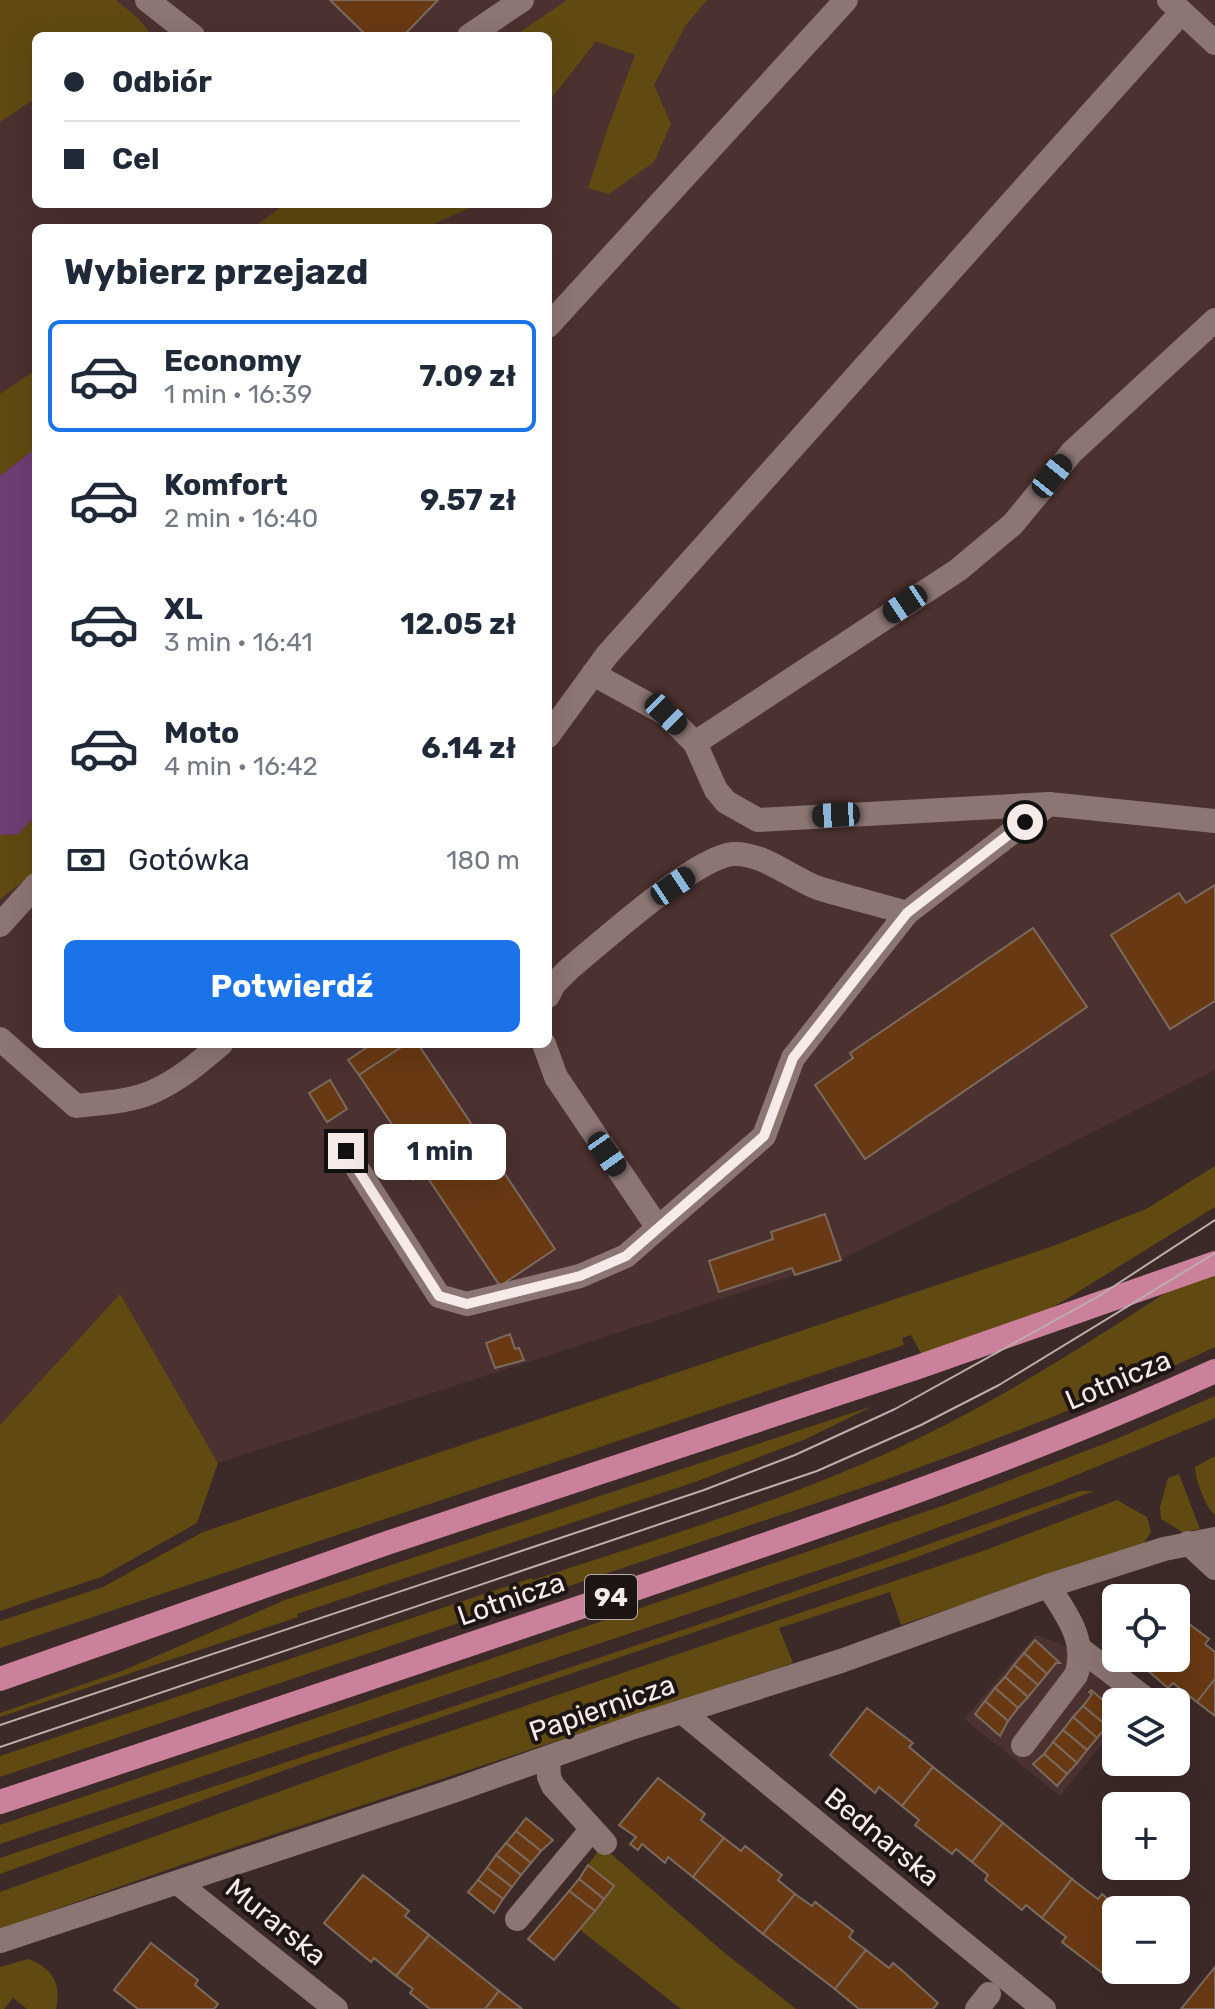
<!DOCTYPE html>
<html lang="pl">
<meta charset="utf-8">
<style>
body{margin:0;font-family:Rubik,sans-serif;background:#f2f2f3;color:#1f2937;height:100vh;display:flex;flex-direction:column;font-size:30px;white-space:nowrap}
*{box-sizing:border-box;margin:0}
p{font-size:26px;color:#747a83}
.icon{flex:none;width:44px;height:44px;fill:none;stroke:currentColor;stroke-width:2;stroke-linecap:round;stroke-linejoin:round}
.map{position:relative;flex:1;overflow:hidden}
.side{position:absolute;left:32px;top:224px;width:520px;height:824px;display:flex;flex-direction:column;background:#fff;border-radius:12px;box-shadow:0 8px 32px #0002}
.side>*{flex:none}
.banner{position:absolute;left:32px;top:32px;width:520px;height:176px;border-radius:12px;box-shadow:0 8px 32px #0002;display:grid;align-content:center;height:176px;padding:0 32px;background:#fff}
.fabs{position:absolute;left:1102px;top:1584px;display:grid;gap:16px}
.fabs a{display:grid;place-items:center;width:88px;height:88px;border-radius:12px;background:#fff;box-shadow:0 8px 32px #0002;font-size:40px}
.end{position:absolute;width:36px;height:36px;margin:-18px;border:10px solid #f7ebe9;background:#111;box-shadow:0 0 0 4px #111}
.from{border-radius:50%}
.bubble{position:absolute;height:56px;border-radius:12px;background:#fff;box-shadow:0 8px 32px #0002;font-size:26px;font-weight:700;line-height:56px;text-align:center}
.car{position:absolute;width:24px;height:48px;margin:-24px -12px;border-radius:10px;box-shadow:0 0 6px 2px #0007;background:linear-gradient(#222 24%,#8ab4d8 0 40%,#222 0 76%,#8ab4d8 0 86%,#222 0)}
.banner b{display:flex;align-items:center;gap:28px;height:76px;font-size:30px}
.banner b+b{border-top:2px solid #e0e1e3}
.banner i{width:20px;height:20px;background:#1f2937}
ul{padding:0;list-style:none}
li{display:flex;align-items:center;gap:24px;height:112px;margin:0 16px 12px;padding:0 16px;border:4px solid transparent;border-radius:12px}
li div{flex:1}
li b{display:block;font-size:30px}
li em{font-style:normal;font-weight:700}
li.on{border-color:#1a73e8}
li>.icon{width:72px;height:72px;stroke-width:1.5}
h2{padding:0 32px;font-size:36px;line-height:96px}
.pay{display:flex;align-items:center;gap:20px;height:88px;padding:0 32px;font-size:30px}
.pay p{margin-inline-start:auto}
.primary-button{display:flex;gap:16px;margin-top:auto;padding:16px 32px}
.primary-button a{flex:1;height:92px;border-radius:12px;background:#1a73e8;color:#fff;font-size:32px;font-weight:700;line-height:92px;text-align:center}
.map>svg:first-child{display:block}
</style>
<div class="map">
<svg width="1215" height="2009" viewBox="0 0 1215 2009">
<rect width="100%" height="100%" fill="#3c2a28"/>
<g fill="#4b312f" fill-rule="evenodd">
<path d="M0,0h1215v1070l-374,190 -623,203 -218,64zM36,36h512v168h-512zM36,228h512v816h-512z"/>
<path d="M1035,1635l25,8 55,47 6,12h-5v25l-56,69 -96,-77z"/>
</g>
<g fill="#604a12">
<path d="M0,0h116l24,20 12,16h-116v62l-36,24z"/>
<path d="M567,0h140l-21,25 -32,60 17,39 -17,38 -45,32 -21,-6 19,-58 28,-75 -39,-14 -48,62v-67h-34z"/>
<path d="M285,204h193l-53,24h-172z"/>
<path d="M36,370v78l-36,28v-82z"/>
<path d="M36,815v57l-36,27v-64l18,-1z"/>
<path d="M1215,1166v41l-155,96 -128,70 -21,-38 -9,3 2,7 -904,303v-27l103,-34 100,-55 853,-287 92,-37z"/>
<path d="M1215,1261v86c-108,51 -221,93 -333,134l-882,296v-21l532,-178 1,2c130,-43 263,-82 386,-142 104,-50 199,-115 296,-177z"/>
<path d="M120,1294l98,169 -21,60 -96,54 -101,34v-186z"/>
<path d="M1215,1396v22l-163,67 -188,70 -864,289v-19l948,-321 166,-64z"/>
<path d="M873,1406l-67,33 -111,43 -398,132 1,3 -298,100v-4l122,-42 163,-71z"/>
<path d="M1215,1456v59c-10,-9 -19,-33 -20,-48z"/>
<path d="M1179,1474l21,55 -18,3 -21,-13 -1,-12 8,-29z"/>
<path d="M1080,1491h14l-185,69 -610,205 -299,109v-16l727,-243z"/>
<path d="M1117,1500l30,17 4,15 -7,11 -243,82 -11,-33 -111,36 14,35 -612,202 -181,64v-37l392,-141 591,-200z"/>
<path d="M602,1846l119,104 75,59h-115l-102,-80 35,-43 -26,-21z"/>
<path d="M28,1959c24,8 34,25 28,50h-29l-14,-11 -9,11h-4v-42z"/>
</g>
<path fill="#6e3d74" d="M36,448v367l-18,19 -18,1v-359z"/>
<g fill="#693913" stroke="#7b6a5e" stroke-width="2">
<path d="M330,0h108l-35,36h-36z"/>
<path d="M1215,885v116l-45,28 -59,-94 68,-42 7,10z"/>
<path d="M1033,928l54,79 -222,152 -50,-74 38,-27 -3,-5z"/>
<path d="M372,1044h34l-47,31 -11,-15z"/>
<path d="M406,1044h12l137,205 -55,37 -141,-211z"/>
<path d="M330,1080l17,29 -20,13 -18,-29z"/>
<path d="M415,1160l9,13 -11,7 -9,-13z"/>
<path d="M825,1214l16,46 -46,15 -3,-7 -73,24 -10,-31 64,-22 -2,-7z"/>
<path d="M510,1334l5,15 4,-1 5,12 -29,8 -9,-25z"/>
<path d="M1176,1614l33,25 -4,5 10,8v27l-18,23 -24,-19 -5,5 -35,-30h43z"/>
<path d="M1035,1640l25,23h-4l-9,11 -23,-21z"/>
<path d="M1024,1653l23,21 -9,11 -24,-20z"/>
<path d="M1014,1665l24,20 -10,12 -23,-20z"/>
<path d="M1005,1677l23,20 -10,11 -23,-20z"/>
<path d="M1215,1679v37l-18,-14z"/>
<path d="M995,1688l23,20 -10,13 -23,-20z"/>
<path d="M1091,1690l25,21 -9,15 -24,-20 9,-12 -3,-2z"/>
<path d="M985,1701l23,20 -8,15 -25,-22z"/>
<path d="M1083,1706l24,20 -10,12 -24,-21z"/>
<path d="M867,1708l46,35 -4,4 24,20 -31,39 -23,-19 -4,6 -45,-38z"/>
<path d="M1073,1717l24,21 -10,12 -24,-20z"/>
<path d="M1063,1730l24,20 -10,13 -24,-21z"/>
<path d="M1053,1742l24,21 -10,11 -23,-20z"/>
<path d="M1044,1754l23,20 -10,12 -24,-22z"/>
<path d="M933,1767l70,56 -31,39 -16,-13 -4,5 -37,-29 4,-5 -17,-14z"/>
<path d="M658,1778l47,36 -4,6 23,18 -31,39 -25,-20 -3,6 -23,-19 -4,6 -8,-6 6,-7 -17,-12z"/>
<path d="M526,1818l27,22 -12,11 -25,-20z"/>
<path d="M1003,1823l69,56 -30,39 -16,-13 -4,5 -37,-30 3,-5 -16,-13z"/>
<path d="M516,1831l25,20 -10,12 -25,-20z"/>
<path d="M724,1838l17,13 4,-5 37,29 -4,5 17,14 -32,40 -70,-57z"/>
<path d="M506,1843l25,20 -10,12 -25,-20z"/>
<path d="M496,1855l25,20 -9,12 -25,-19z"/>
<path d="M588,1865l26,21 -10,13 -25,-20z"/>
<path d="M487,1868l25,19 -9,12 -25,-19z"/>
<path d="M363,1875l46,36 -4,5 24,19 -33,41 -22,-18 -3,4 -47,-39z"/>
<path d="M579,1879l25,20 -9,12 -26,-20z"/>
<path d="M1072,1879l26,20 4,-5 18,16h-4v60l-7,8 -47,-36 4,-5 -24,-19z"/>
<path d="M478,1880l25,19 -9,14 -26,-21z"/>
<path d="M569,1891l26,20 -41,49 -26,-21z"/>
<path d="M795,1894l17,12 3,-4 38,29 -4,6 17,13 -31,39 -72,-55z"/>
<path d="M429,1935l70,56 -14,18h-55l-20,-16 3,-4 -17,-13z"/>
<path d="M151,1943l47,37 -3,5 23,19 -4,5h-76l-24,-19z"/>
<path d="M866,1950l23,18 4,-5 12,10 33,30 -5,6h-74l-24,-20z"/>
<path d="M1215,1967v42h-34z"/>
<path d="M499,1991l22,17 1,1h-37z"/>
</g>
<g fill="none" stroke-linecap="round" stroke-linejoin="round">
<g stroke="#8c7674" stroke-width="24">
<path d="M147,0l46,36"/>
<path d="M1169,0l46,43"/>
<path d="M469,36l53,-36"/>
<path d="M548,326l298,-326"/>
<path d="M593,674l73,40 29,29 21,47 10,12 32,18 291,-16 166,17"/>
<path d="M548,736l59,-81 574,-642"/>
<path d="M695,743l263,-173 55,-46 59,-72 143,-132"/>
<path d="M0,925l36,-40"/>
<path d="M548,996l6,-12 15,-15c33,-27 126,-112 164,-115 31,-1 58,24 85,34 29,9 59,16 89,25"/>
<path d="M0,1039l76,67c25,-3 53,-4 76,-14 26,-11 48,-30 69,-48"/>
<path d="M544,1044l12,33 102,151 106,-92 29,-78 114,-145 142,-109"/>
<path d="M346,1151l93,145 28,8 113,-28 46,-20 32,-28"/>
<path d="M1188,1543l27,25"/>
<path d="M1079,1648l71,54"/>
<path d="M682,1712l362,297"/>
<path d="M1023,1745l53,-70c12,-33 -10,-62 -28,-89"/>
<path d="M548,1758l1,19 4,9 52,57"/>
<path d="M178,1883l158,126"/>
<path d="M517,1919l75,-90"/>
<path d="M0,1941l453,-150 181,-64 207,-66 207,-75 116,-37 51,-10"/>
<path d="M977,2009l12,-15"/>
</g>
<g stroke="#cb809c" stroke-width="24">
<path d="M0,1679l387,-136 531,-176 297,-104"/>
<path d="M0,1802c197,-65 393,-132 590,-198 210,-71 423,-141 625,-233"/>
</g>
<g stroke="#bbaeac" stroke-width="2">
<path d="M0,1725l704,-235 91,-35 100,-46 204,-113 116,-76"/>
<path d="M0,1747l817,-276 104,-46 78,-40 216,-132"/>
</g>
</g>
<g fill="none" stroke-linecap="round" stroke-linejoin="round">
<path stroke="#f7ebe9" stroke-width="10" d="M346,1151l93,145 28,8 113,-28 46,-20 138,-120 29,-78 114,-145 118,-91"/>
</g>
<g text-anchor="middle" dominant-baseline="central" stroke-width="8" stroke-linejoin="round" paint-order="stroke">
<rect fill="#1d1514" stroke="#b6aba9" stroke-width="2" x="585" y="1575" width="52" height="44" rx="6"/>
<g font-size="26" font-weight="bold" fill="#f7ebe9">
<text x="611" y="1597">94</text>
</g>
<g font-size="28" fill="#f7ebe9" stroke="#1d1514">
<text transform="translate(1118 1380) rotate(-23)">Lotnicza</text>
<text transform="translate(511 1599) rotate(-19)">Lotnicza</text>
<text transform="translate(602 1708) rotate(-19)">Papiernicza</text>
<text transform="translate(882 1837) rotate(39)">Bednarska</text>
<text transform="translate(276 1922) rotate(39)">Murarska</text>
</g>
</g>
</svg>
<div class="fabs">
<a><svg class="icon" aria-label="locate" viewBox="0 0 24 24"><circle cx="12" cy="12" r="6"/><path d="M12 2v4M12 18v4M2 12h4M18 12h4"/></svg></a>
<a><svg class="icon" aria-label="layers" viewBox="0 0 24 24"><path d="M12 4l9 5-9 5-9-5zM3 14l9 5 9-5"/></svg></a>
<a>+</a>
<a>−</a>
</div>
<i class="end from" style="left:1025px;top:822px"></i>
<i class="end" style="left:346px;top:1151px"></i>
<div class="bubble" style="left:374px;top:1124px;width:132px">1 min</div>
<i class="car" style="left:1052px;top:476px;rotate:39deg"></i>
<i class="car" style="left:905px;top:604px;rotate:236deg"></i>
<i class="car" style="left:666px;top:714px;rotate:134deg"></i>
<i class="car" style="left:836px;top:815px;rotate:267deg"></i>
<i class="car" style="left:673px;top:886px;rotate:56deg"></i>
<i class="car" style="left:607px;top:1154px;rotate:145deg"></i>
<div class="banner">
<b><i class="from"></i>Odbiór</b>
<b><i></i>Cel</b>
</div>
<section class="side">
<h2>Wybierz przejazd</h2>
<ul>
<li class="on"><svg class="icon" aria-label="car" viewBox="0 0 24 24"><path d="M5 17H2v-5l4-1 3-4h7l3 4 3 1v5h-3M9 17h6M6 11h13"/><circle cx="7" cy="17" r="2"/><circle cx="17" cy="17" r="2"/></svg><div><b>Economy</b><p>1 min · 16:39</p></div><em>7.09 zł</em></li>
<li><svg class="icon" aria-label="car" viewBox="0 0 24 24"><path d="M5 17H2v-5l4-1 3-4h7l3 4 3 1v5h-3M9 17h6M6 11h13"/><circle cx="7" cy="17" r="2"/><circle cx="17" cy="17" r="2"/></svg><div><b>Komfort</b><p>2 min · 16:40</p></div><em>9.57 zł</em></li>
<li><svg class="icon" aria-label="car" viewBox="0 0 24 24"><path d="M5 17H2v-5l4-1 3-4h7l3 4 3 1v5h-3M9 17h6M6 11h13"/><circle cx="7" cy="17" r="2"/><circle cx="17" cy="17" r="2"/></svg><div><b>XL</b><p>3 min · 16:41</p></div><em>12.05 zł</em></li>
<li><svg class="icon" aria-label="car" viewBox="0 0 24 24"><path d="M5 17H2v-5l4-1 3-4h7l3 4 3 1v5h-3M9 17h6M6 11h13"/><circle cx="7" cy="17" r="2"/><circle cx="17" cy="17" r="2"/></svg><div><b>Moto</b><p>4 min · 16:42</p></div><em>6.14 zł</em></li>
</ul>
<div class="pay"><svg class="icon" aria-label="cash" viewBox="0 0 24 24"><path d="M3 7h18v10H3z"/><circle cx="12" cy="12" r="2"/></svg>Gotówka<p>180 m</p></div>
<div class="primary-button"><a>Potwierdź</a></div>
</section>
</div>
